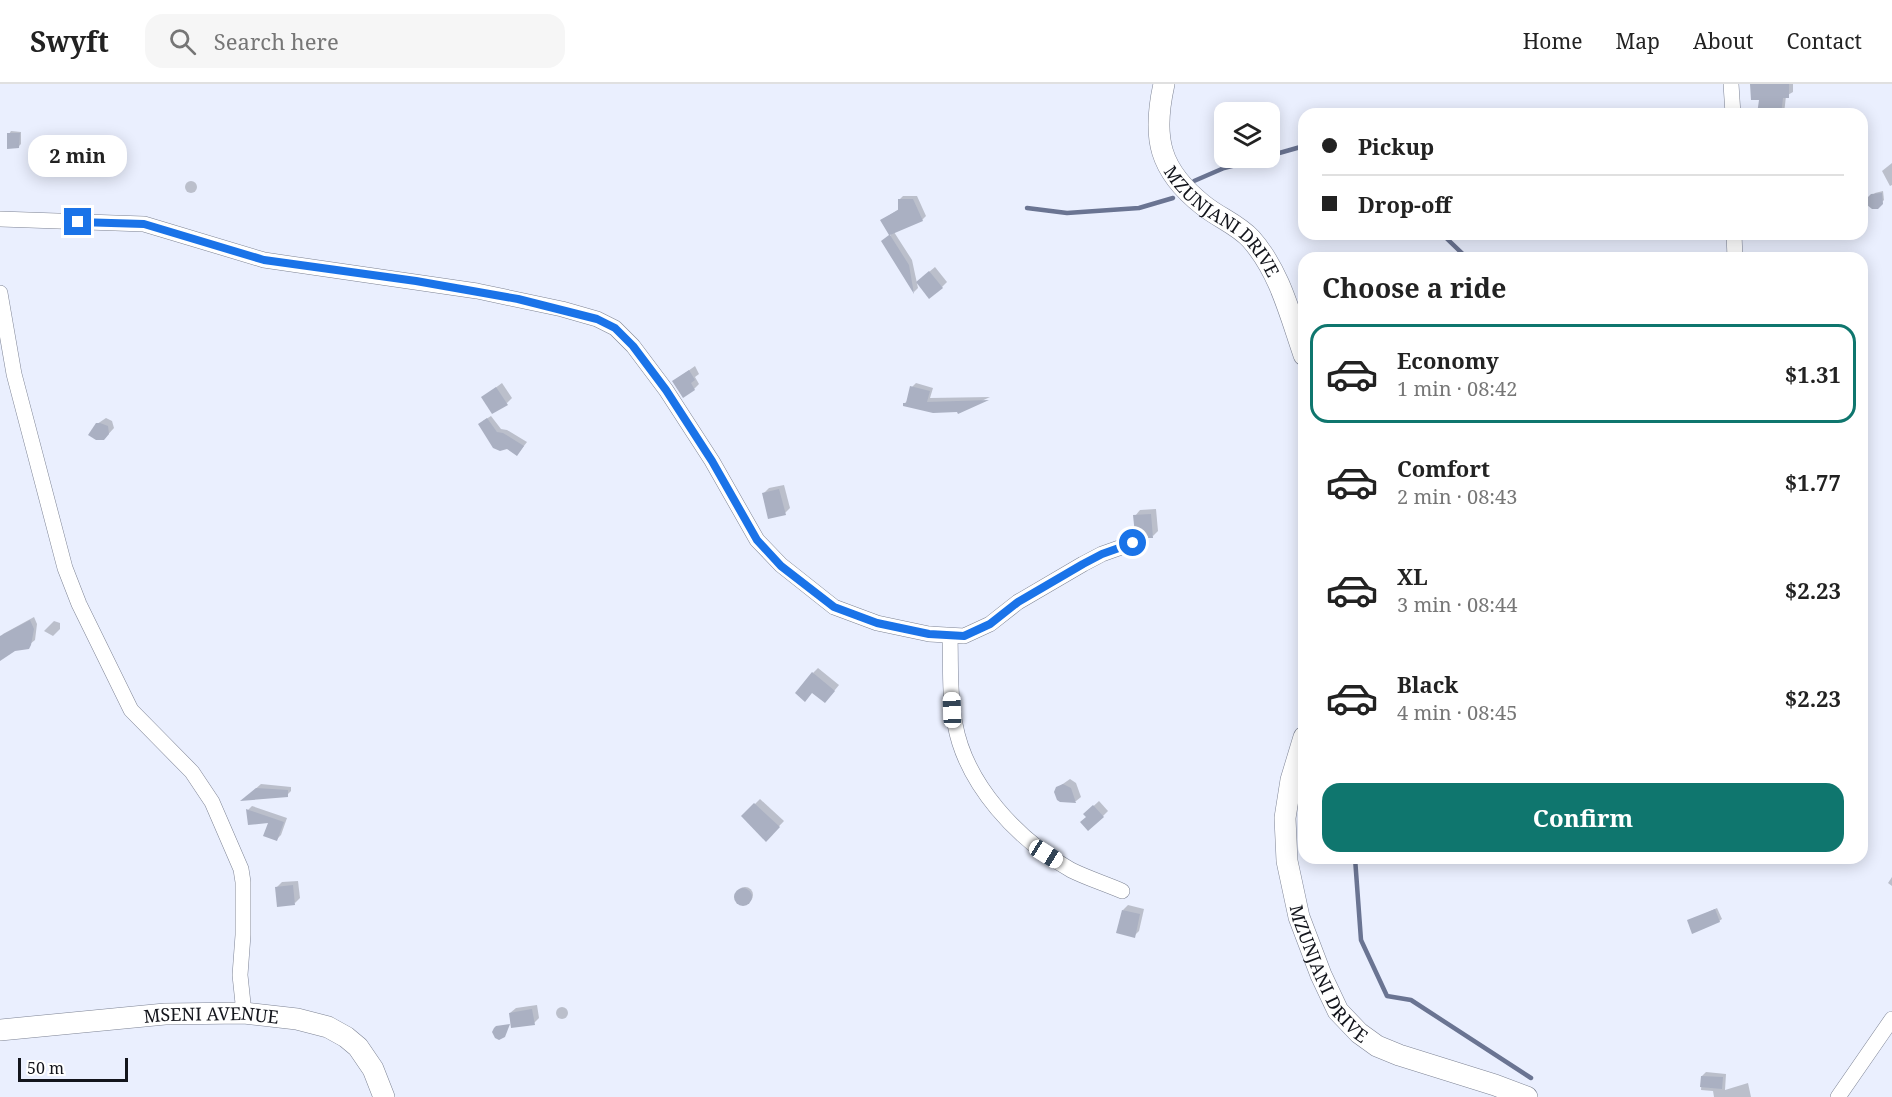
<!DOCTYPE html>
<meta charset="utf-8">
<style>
body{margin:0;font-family:"Noto Serif",serif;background:#f6f6f6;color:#222;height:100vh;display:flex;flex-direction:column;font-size:22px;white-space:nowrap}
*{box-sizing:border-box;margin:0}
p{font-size:20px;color:#767676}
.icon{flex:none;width:33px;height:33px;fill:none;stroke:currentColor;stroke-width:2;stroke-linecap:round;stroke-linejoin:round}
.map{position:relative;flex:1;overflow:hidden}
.panel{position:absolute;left:1298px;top:168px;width:570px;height:612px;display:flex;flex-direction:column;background:#fff;border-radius:18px;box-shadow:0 3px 15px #0003}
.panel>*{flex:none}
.hud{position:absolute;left:1298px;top:24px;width:570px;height:132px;border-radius:18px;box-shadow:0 3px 15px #0003;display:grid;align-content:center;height:132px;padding:0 24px;background:#fff}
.controls{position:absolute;left:1214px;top:18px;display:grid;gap:12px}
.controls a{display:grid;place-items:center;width:66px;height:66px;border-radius:12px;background:#fff;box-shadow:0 3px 15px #0003;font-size:30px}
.scale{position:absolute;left:18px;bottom:15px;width:110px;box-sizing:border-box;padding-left:6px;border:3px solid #13151c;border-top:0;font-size:16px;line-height:21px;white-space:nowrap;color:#13151c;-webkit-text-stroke:4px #fff;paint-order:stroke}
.end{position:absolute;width:27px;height:27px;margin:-14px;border:8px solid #1a73e8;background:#fff;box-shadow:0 0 0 3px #fff}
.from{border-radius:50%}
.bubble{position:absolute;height:42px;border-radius:18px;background:#fff;box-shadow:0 3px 15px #0003;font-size:20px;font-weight:700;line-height:42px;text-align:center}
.car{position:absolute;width:18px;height:36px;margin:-18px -9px;border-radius:8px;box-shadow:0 0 4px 2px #0007;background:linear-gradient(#fff 24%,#345 0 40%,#fff 0 76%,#345 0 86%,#fff 0)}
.hud b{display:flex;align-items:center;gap:21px;height:57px;font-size:22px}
.hud b+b{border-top:2px solid #e0e0e0}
.hud i{width:15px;height:15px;background:#222}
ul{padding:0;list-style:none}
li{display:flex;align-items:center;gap:18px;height:99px;margin:0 12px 9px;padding:0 12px;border:3px solid transparent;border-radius:18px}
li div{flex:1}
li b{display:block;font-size:22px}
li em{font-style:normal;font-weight:700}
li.selected{border-color:#0f766e}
li>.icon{width:54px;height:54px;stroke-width:1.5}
h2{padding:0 24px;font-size:27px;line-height:72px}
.action{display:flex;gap:12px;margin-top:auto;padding:12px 24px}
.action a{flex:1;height:69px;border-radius:18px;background:#0f766e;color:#fff;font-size:24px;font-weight:700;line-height:69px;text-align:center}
header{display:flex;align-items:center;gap:36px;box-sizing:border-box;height:84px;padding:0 30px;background:#fff;border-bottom:2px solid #e0e0e0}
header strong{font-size:28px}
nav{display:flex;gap:33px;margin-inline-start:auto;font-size:21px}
.search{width:420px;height:54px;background:#f6f6f6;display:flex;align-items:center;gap:15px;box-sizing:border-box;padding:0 21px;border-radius:18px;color:#767676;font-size:22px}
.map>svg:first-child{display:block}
</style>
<header>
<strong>Swyft</strong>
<div class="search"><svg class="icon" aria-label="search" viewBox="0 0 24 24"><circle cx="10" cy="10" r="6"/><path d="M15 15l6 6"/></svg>Search here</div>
<nav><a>Home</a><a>Map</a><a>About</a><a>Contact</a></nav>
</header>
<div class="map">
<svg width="1892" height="1013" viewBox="0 0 1892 1013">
<rect width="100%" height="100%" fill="#eaeffe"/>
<g fill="#0003">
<path d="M1752,0h41v8l-7,4 -2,18h-25l2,-16z"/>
<path d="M11,47l10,1v12l-2,2 -10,-12z"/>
<path d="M1892,79v22l-2,1 -8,-15z"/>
<circle cx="191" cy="103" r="6"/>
<path d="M1883,107l1,9 -7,7 -9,-7 7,-7z"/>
<path d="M903,112h14l9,20 -4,4 -28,12 18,28 6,28 -4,4 -31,-51 8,-6 -9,-15 17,-11v-9z"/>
<path d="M935,183l12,15 -5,5 -19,-10z"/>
<path d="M695,282l4,8 -4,3 4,7 -5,5 -20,-8z"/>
<path d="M502,299l10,15 -5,5 -24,-6z"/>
<path d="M916,299l17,5 -3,10 60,-1 -32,15 -54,-8 5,-5 3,-12z"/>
<path d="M491,332l10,13 6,1 20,12 -7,9 -37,-30z"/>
<path d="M106,334l6,3 2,7 -10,11 -7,-15z"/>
<path d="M784,401l6,23 -5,5 -22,-19 6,-6z"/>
<path d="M1156,425l2,22 -5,5 -18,-20 5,-6z"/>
<path d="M34,533l3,7 -2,16 -11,9 -24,-10 3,-5z"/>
<path d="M54,537l6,2v6l-7,7 -9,-5z"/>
<path d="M818,584l21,17 -9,11 -17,-23z"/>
<path d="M1070,695l6,4 5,14 -5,4h-15l-4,-13z"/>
<path d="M261,700l30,3v4l-4,4 -43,4z"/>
<path d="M760,715l24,22 -18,19 -23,-24z"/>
<path d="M1099,717l9,10 -5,5 -18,-2z"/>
<path d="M252,722l35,12 -6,17 -4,4 -7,-18 -22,-11z"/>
<path d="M1892,793v9l-4,-3z"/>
<path d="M298,797l2,17 -5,5 -18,-16 5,-5z"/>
<circle cx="745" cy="811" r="8"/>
<path d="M1128,821l16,4 -5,22 -5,5 -11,-26z"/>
<path d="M1717,824l5,11 -3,2h-30z"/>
<path d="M537,921l2,13 -5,5 -24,-10 6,-5z"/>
<circle cx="562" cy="929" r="6"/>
<path d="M1706,988l20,2 -1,16 23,-7 3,14h-37l-1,-6 -12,-1 1,-14z"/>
</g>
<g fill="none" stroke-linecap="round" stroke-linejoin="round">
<g stroke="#6a7492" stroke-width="4.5">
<path d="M1269,72l35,-10"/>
<path d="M1194,97l30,-13 39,-10"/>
<path d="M1027,124l40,5 72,-5 34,-10"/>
<path d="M1442,150l25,24"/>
<path d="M1355,774l6,82 26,56 24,4 120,78"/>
</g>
</g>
<g fill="#aab0c2">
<path d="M1750,0h39v14h-6l-2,16h-24l2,-14h-8z"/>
<path d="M7,49h13l-1,15 -12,1z"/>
<path d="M1882,109l1,11 -5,5h-6l-5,-4 -1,-6 5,-5z"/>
<path d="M898,115h15l10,22 -33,14 19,30 5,29 -33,-53 8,-6 -9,-15 18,-10z"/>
<path d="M929,187l14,17 -14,11 -13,-17z"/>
<path d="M689,286l6,10 -4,3 4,7 -12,8 -11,-17z"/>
<path d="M910,302l20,5 -3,11 62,-2 -31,14 -1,-2 -24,1 -30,-7v-3h3z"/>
<path d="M496,303l12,18 -16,9 -11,-17z"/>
<path d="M487,334l10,14 6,1 21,13 -7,10 -10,-7 -7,2 -7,-3 -15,-24z"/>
<path d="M96,339h4l8,3 1,8 -5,6h-8l-8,-5z"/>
<path d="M779,405l7,26 -18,4 -6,-26z"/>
<path d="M1151,430l2,24h-12l-6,-4 -2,-19z"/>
<path d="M30,536l4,9 -3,16 -2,4 -14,2 -15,10v-25z"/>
<path d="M812,588l23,19 -10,12 -13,-10 -7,9 -10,-9z"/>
<path d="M1063,700l8,4 5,15 -16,-1 -3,-2 -3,-8 2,-5z"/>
<path d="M256,704l32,2v7l-48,4z"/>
<path d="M754,719l26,24 -14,15 -25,-26z"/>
<path d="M1093,721l11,12 -16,14 -8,-9 6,-5 -3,-3z"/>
<path d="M246,725l38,13 -7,19 -14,-5 5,-13 -20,2z"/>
<path d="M293,801l2,20 -18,2 -2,-20z"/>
<circle cx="743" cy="813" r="9"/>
<path d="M1715,825l5,13 -28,12 -5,-14z"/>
<path d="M1122,826l18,4 -5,24 -19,-5z"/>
<path d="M532,925l3,16 -24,3 -2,-15z"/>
<path d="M510,940l-5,13 -6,3 -4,-2 -3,-6 2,-4 2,-2z"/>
<path d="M1701,992l22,1 -1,12 -22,-2z"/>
</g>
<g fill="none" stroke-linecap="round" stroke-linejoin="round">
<defs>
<g id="street">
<path d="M1731,0l2,30"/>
<path d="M0,135l144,5 120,36 213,31 85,18 35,10 18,9 18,18 33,44 46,71 45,79 24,25 53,42 43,16 52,11 35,2 26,-12 28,-22 65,-38 19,-10 31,-11"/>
<path d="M1734,150l1,24"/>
<path d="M0,209l14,81 51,194 14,36 52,106 61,62 20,30 29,67 2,13v53l-3,40 4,38"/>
<path d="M950,553c1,28 -1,59 5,87 11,61 63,116 116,146 16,8 35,14 51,21"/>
<path d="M1838,1013l54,-78"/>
</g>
<g id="secondary">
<path id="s1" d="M1164,0c-12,54 -5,86 39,121 16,13 34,19 48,34 29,33 39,76 53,116"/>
<path id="s2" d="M1304,653l-13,43 -6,38 2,43 12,56 22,58 17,36 21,22 18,13 22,9 96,30 32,12"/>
<path id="s3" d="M0,946l165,-16 79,-1 53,6 31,8 18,10 12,10 15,22 11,28"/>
</g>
</defs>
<use href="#street" stroke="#7d8394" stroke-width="16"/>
<use href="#secondary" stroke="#7d8394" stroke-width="22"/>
<use href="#street" stroke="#fff" stroke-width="15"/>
<use href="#secondary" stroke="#fff" stroke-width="21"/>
</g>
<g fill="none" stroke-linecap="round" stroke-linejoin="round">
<path stroke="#1a73e8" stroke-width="8" d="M78,138l66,2 120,36 152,21 102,18 79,20 18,9 18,18 33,44 46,71 45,79 24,26 53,41 43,16 52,11 35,2 26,-12 28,-22 65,-38 19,-10 31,-11"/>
</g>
<g text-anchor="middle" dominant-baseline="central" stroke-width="6" stroke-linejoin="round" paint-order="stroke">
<g font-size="18" fill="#13151c" stroke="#fff">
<text stroke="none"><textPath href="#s1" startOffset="162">MZUNJANI DRIVE</textPath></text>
<text stroke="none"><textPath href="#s2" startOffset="248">MZUNJANI DRIVE</textPath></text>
<text stroke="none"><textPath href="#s3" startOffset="212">MSENI AVENUE</textPath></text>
</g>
</g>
</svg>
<div class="controls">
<a><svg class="icon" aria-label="layers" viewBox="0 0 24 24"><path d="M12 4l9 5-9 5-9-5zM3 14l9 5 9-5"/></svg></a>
</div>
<div class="scale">50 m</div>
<i class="end from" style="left:1133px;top:459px"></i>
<i class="end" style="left:78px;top:138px"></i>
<div class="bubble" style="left:28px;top:51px;width:99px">2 min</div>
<i class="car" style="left:952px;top:626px;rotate:358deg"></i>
<i class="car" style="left:1046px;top:770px;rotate:122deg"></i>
<div class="hud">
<b><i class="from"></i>Pickup</b>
<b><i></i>Drop-off</b>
</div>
<section class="panel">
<h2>Choose a ride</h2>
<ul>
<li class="selected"><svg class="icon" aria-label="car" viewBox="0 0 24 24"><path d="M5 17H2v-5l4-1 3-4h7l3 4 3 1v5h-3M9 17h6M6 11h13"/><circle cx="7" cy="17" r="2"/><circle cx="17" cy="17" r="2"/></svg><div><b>Economy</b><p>1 min · 08:42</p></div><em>$1.31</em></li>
<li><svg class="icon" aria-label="car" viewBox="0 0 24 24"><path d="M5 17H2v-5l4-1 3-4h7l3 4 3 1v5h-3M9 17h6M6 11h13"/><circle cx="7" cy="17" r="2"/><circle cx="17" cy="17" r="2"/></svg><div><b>Comfort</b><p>2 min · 08:43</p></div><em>$1.77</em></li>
<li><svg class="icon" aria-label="car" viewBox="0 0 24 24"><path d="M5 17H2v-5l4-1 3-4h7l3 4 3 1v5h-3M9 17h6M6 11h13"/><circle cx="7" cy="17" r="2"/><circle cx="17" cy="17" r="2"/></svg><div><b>XL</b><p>3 min · 08:44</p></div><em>$2.23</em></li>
<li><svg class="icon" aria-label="car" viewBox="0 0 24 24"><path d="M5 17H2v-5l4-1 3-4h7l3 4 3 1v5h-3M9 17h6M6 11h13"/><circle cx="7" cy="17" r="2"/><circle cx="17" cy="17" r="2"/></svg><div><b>Black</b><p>4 min · 08:45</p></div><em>$2.23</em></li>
</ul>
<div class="action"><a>Confirm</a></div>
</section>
</div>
